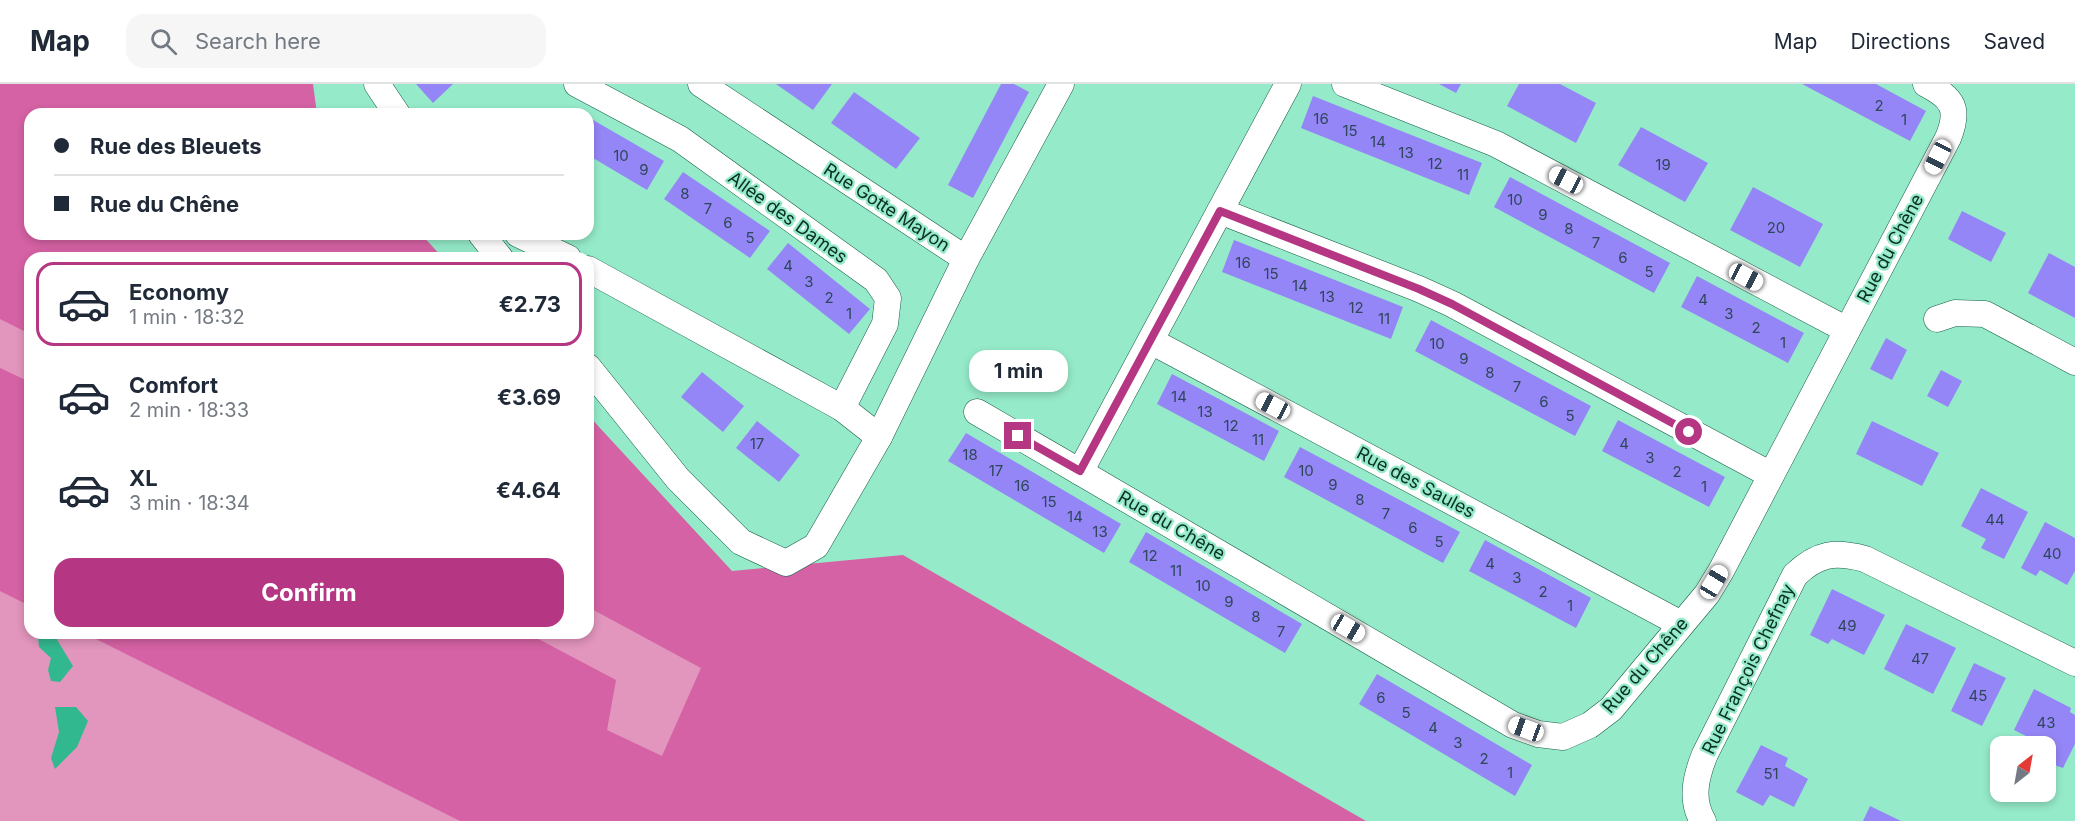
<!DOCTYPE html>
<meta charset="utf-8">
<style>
body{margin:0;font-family:Inter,sans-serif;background:#f6f6f7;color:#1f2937;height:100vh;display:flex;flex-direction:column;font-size:22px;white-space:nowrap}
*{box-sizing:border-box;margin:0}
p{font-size:20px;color:#747a83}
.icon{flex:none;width:33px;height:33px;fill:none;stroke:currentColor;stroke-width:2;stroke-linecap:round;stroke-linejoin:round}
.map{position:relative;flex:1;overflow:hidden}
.drawer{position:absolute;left:24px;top:168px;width:570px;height:387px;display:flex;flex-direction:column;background:#fff;border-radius:18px;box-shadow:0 3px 9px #0003}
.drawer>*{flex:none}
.top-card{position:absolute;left:24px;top:24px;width:570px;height:132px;border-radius:18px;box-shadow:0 3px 9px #0003;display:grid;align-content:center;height:132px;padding:0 30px;background:#fff}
.needle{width:39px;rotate:31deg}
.fabs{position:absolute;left:1990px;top:652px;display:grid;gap:12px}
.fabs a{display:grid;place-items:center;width:66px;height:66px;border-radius:12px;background:#fff;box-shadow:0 3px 9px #0003;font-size:30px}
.end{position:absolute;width:27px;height:27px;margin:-14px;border:8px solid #b53683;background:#fff;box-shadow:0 0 0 3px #fff}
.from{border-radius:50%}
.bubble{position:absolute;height:42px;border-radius:18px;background:#fff;box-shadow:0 3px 9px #0003;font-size:20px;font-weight:700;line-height:42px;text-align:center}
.car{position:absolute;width:18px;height:36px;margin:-18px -9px;border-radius:8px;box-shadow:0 0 4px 2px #0007;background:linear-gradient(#fff 24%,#345 0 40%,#fff 0 76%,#345 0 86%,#fff 0)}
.top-card b{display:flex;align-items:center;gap:21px;height:57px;font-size:22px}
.top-card b+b{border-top:2px solid #e0e1e3}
.top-card i{width:15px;height:15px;background:#1f2937}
ul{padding:10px 0 0;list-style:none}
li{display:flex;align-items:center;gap:18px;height:84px;margin:0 12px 9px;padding:0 18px;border:3px solid transparent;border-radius:18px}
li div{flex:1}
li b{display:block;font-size:22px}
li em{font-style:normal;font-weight:700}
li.on{border-color:#b53683}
li>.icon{width:54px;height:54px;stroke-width:1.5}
.cta{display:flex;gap:12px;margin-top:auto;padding:12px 30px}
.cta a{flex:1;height:69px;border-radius:18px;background:#b53683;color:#fff;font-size:24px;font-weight:700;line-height:69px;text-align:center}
header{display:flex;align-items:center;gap:36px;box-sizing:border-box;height:84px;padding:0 30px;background:#fff;border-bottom:2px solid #e0e1e3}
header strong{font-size:28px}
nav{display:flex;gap:33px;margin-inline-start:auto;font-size:21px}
.search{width:420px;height:54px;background:#f6f6f7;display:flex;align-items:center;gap:15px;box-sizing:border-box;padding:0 21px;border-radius:18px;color:#747a83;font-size:22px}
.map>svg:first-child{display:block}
</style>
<header>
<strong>Map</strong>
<div class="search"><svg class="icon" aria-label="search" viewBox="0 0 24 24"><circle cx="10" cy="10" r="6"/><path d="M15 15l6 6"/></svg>Search here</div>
<nav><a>Map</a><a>Directions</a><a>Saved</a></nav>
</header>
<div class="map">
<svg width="2075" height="737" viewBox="0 0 2075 737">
<rect width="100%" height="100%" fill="#95ebc9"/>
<path fill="#e295bd" d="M0,163l30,17v369h558v-52l289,165 -45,75h-832z"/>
<g fill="#d562a4">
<path d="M0,0h313l4,30h-287v120h391l22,24h-413v76l-30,-15z"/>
<path d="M0,284l30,14v224l-30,-15z"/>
<path d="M588,331l144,156 171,-16 463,266h-906l-376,-188h443l89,47 -9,50 55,26 39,-88 -113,-61z"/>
</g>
<g fill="#32b88e">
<path d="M45,549h8l20,33 -13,16 -9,-1 -3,-11 3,-12 -12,-11 -1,-10z"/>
<path d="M55,623h21l12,14 -11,26 -22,22 -4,-11 8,-26z"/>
</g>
<g fill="#9586f7">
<path d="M416,0h37l-20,19z"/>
<path d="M776,0h56l-19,26z"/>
<path d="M1001,0h13l15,8 -56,106 -25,-13z"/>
<path d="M1439,0h22l-5,9z"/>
<path d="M1519,0h41l36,19 -20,40 -69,-37z"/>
<path d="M1802,0h74l50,27 -16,30z"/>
<path d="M854,8l66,46 -24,31 -65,-46z"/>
<path d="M1313,12l169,67 -13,32 -168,-67z"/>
<path d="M588,33l76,44 -17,29 -59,-35z"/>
<path d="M1641,43l67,36 -23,39 -67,-37z"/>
<path d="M683,88l87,59 -20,27 -86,-59z"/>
<path d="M1510,93l160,86 -16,30 -160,-86z"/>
<path d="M1753,103l70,37 -23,43 -70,-37z"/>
<path d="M1962,127l44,22 -15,29 -43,-23z"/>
<path d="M1234,156l169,67 -12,32 -169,-67z"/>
<path d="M788,159l82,66 -21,25 -82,-65z"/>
<path d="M2049,169l26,14v51l-47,-25z"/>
<path d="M1697,192l107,57 -16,30 -107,-56z"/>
<path d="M1431,236l160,86 -16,30 -160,-85z"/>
<path d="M1886,254l21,12 -15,30 -22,-11z"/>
<path d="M1941,286l21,11 -14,26 -21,-11z"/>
<path d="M702,288l42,34 -21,26 -42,-35z"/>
<path d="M1172,290l107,57 -15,30 -107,-57z"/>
<path d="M1618,336l107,57 -16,30 -107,-56z"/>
<path d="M757,337l43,34 -21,27 -43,-34z"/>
<path d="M1872,337l67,32 -17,33 -66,-32z"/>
<path d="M966,349l155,91 -17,29 -156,-92z"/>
<path d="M1300,363l160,85 -17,31 -159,-86z"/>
<path d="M1981,404l47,24 -24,47 -23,-11 5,-9 -25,-13z"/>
<path d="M2045,438l30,16v33l-8,14 -27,-15 -4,6 -15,-8z"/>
<path d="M1146,448l156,92 -17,29 -156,-91z"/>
<path d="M1485,456l106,58 -15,30 -107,-57z"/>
<path d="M1832,505l53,26 -21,40 -32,-16 -4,5 -18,-9z"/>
<path d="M1906,540l50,24 -23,46 -49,-25z"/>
<path d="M1974,579l32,15 -24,48 -31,-15z"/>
<path d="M1377,590l155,91 -17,31 -156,-92z"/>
<path d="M2034,605l37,19 -1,4 5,3v29l-12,24 -17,-6 6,-13 -38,-19z"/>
<path d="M1761,661l27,13 -3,8 23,13 -14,28 -24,-12 -7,11 -27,-14z"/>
<path d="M1870,722l31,15h-38z"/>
</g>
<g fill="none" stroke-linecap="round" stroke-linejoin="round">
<defs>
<g id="minor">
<path d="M377,0l20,30"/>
<path d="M577,0l103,55 196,141 12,18 -3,26 -43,84"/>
<path d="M701,0l265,175"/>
<path d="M1288,0l-208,388 433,253 25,9 25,3 27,-12 21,-16 96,-115 14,-23 227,-433c12,-29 5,-40 -22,-54"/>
<path d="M1345,0l151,60 351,186"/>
<path d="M1220,127l199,78 33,15 319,171"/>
<path d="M481,150l19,24"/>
<path d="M518,150l50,24"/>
<path d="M588,185l254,139 37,29"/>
<path d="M1937,235l18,-6 30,1 90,48"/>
<path d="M1151,257l530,283"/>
<path d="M588,283l90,112 63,63 45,21 30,-17 63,-109 87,-178 95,-175"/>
<path d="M977,328l103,60"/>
<path d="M1703,737c-13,-21 -7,-45 2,-67l90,-179c23,-22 40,-24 70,-16l210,104"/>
</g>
</defs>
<use href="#minor" stroke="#175d47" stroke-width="27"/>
<use href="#minor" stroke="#fff" stroke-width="26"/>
</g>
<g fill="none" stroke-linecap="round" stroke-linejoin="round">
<path stroke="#b53683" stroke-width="8" d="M1018,352l62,35 140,-260 199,78 33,15 237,128"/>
</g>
<g text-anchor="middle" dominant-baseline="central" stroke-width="4.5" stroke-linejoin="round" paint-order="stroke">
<g font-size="15" fill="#2d4659">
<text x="1879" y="21">2</text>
<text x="1321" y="34">16</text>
<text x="1904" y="35">1</text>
<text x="1350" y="46">15</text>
<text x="1378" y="57">14</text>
<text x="1406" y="68">13</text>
<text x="621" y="71">10</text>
<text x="1435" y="79">12</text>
<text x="1663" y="80">19</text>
<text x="644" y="85">9</text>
<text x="1463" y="90">11</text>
<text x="685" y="109">8</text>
<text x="1515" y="115">10</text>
<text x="708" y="124">7</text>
<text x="1543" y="130">9</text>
<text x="728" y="138">6</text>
<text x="1776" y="143">20</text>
<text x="1569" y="144">8</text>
<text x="750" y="153">5</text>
<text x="1596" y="158">7</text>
<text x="1623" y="173">6</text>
<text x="1243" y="178">16</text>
<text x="788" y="181">4</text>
<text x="1649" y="187">5</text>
<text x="1271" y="189">15</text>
<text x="809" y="197">3</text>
<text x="1300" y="201">14</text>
<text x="1327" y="212">13</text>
<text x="829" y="213">2</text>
<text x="1703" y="215">4</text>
<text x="1356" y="223">12</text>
<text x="849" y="229">1</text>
<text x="1729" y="229">3</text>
<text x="1384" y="234">11</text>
<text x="1756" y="243">2</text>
<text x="1783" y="258">1</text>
<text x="1437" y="259">10</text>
<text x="1464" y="274">9</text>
<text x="1490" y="288">8</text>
<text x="1517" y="302">7</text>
<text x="1179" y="312">14</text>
<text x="1544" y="317">6</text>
<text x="1205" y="327">13</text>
<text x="1570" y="331">5</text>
<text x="1231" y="341">12</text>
<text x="1258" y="355">11</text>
<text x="757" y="359">17</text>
<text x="1624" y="359">4</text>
<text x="970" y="370">18</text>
<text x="1650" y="373">3</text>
<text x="996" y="386">17</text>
<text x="1306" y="386">10</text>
<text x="1677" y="387">2</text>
<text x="1333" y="400">9</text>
<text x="1022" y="401">16</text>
<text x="1704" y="402">1</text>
<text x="1360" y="415">8</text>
<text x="1049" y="417">15</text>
<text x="1386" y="429">7</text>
<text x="1075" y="432">14</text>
<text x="1995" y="435">44</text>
<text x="1413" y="443">6</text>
<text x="1100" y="447">13</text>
<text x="1439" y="457">5</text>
<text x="2052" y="469">40</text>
<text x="1150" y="471">12</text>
<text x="1490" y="479">4</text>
<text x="1176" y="486">11</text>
<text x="1517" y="493">3</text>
<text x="1203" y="501">10</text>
<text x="1543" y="507">2</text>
<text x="1229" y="517">9</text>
<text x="1570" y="521">1</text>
<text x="1256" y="532">8</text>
<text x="1847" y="541">49</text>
<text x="1281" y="547">7</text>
<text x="1920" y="574">47</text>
<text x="1978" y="611">45</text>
<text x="1381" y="613">6</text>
<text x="1406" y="628">5</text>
<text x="2046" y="638">43</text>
<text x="1433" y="643">4</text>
<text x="1458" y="658">3</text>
<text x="1484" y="674">2</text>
<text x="1510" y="688">1</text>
<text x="1771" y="689">51</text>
</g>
<g font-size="18" fill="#0a3024" stroke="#95ebc9">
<text transform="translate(887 123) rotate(33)">Rue Gotte Mayon</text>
<text transform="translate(788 133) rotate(36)">Allée des Dames</text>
<text transform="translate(1890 164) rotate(-62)">Rue du Chêne</text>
<text transform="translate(1416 398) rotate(28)">Rue des Saules</text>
<text transform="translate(1172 441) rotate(30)">Rue du Chêne</text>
<text transform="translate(1645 581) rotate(-49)">Rue du Chêne</text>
<text transform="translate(1748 585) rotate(-64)">Rue François Chefnay</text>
</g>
</g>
</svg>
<div class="fabs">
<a><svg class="needle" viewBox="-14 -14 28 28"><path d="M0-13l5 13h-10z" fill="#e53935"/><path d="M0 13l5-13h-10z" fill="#747a83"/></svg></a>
</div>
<i class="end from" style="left:1689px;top:348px"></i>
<i class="end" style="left:1018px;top:352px"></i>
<div class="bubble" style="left:969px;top:266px;width:99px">1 min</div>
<i class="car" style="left:1938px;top:73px;rotate:207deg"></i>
<i class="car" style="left:1566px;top:96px;rotate:298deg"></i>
<i class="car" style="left:1746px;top:193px;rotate:118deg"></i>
<i class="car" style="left:1273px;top:322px;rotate:298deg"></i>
<i class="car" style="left:1714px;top:498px;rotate:31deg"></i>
<i class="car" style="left:1348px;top:544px;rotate:120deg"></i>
<i class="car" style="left:1526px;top:645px;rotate:290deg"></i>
<div class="top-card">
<b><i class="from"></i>Rue des Bleuets</b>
<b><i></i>Rue du Chêne</b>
</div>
<section class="drawer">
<ul>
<li class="on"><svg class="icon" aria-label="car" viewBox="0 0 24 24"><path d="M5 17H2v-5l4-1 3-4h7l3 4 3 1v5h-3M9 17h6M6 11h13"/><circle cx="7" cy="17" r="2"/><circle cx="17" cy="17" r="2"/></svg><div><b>Economy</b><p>1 min · 18:32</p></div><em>€2.73</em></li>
<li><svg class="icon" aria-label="car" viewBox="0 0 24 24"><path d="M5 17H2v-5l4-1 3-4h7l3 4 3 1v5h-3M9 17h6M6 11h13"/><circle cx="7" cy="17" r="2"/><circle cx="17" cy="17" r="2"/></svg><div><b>Comfort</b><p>2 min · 18:33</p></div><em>€3.69</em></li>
<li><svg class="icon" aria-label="car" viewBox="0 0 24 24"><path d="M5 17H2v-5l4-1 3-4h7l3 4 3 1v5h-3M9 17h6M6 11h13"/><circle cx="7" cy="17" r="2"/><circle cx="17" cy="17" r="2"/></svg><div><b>XL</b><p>3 min · 18:34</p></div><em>€4.64</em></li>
</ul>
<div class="cta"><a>Confirm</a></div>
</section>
</div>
